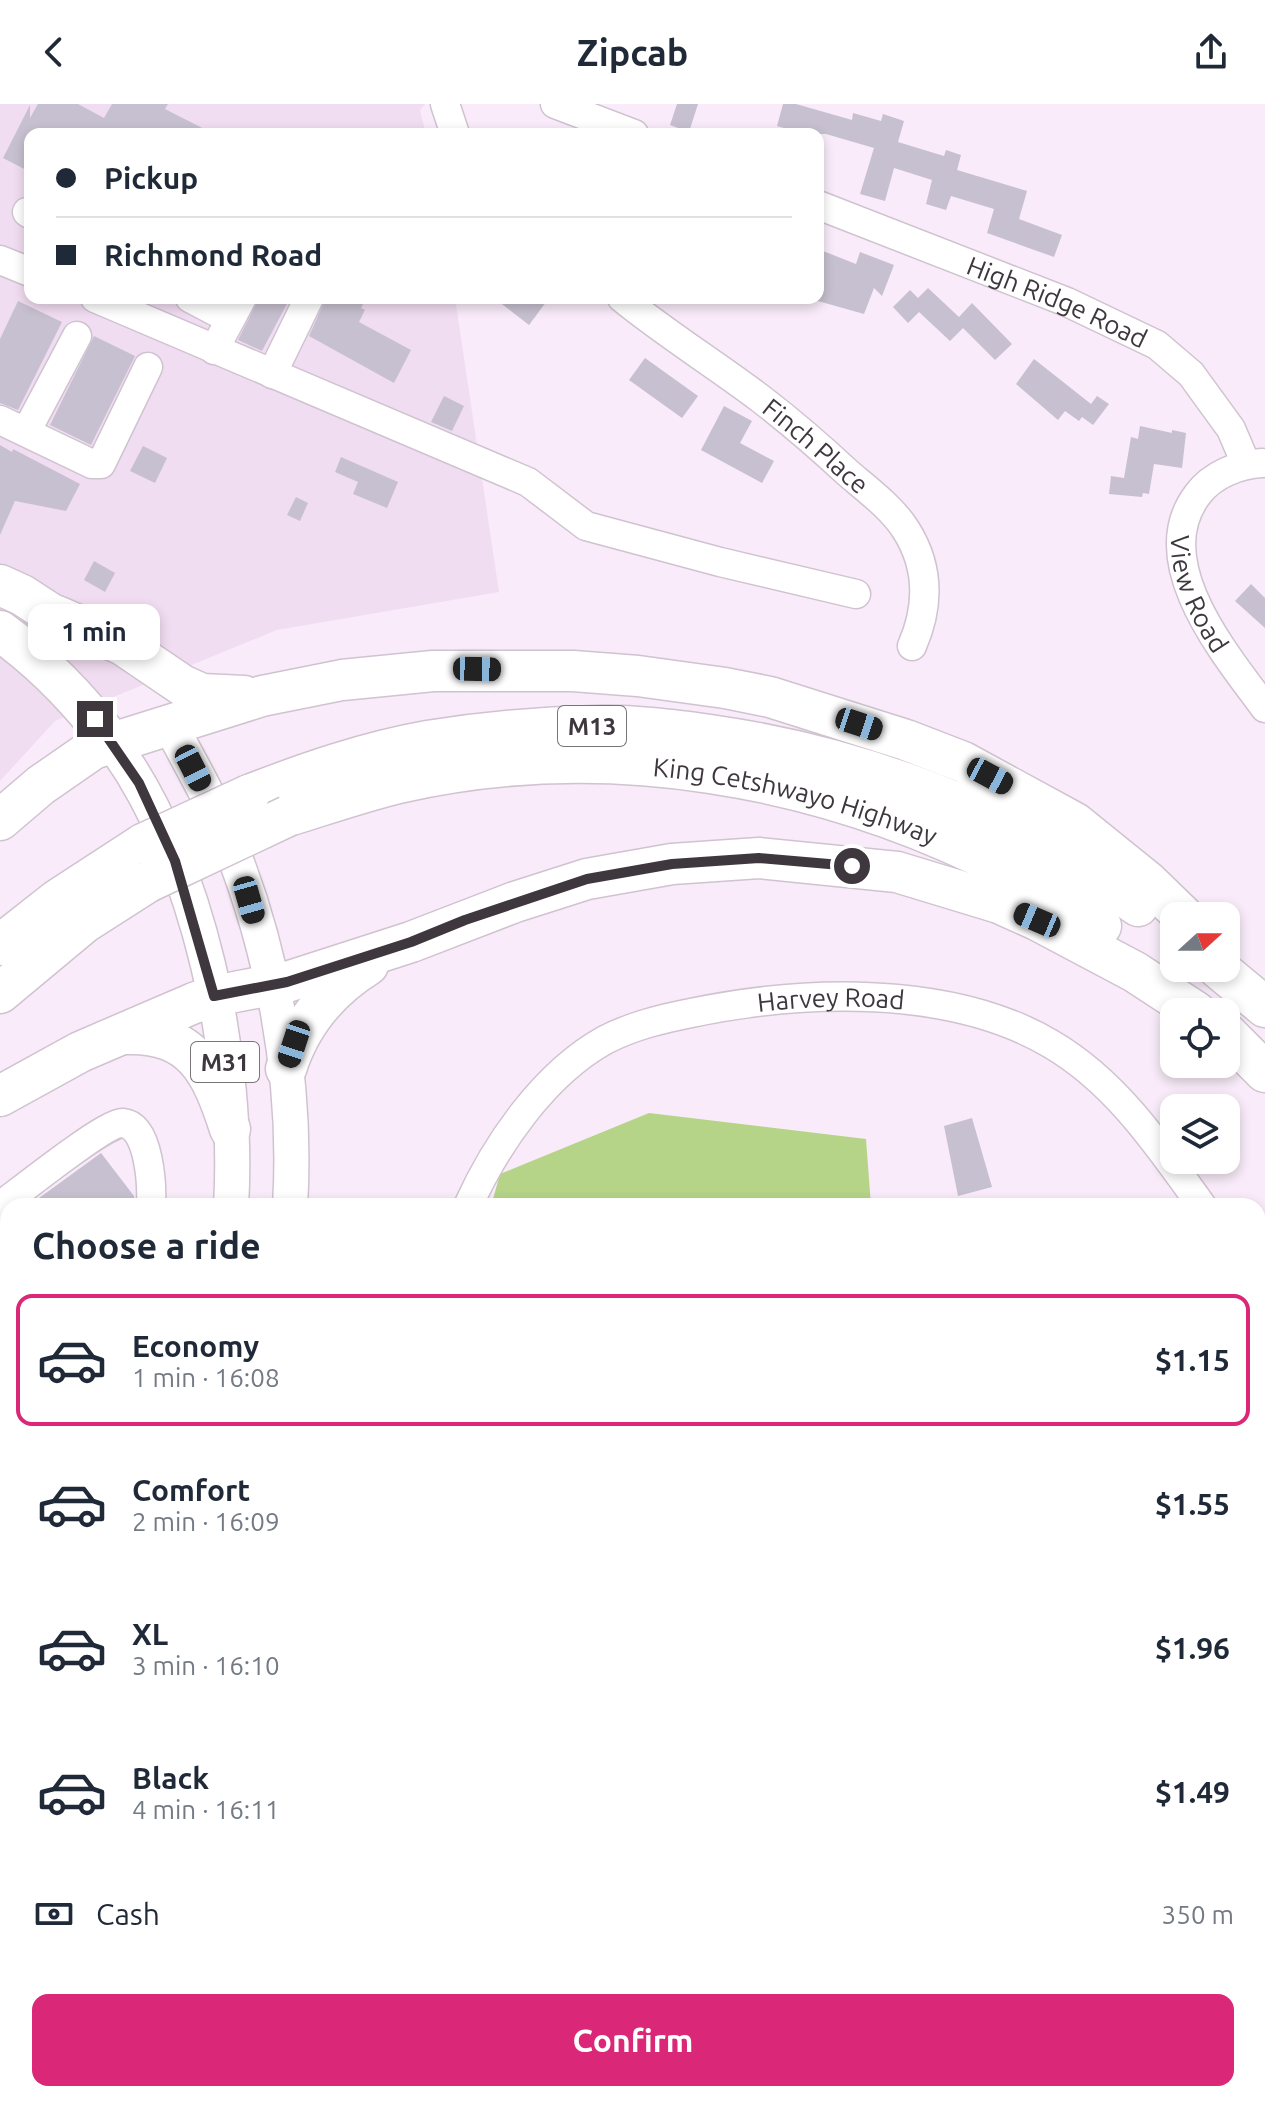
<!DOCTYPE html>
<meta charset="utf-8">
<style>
body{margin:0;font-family:Ubuntu,sans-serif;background:#f2f2f3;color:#1f2937;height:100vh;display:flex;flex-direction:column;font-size:30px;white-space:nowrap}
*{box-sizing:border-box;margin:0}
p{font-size:26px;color:#747a83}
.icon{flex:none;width:44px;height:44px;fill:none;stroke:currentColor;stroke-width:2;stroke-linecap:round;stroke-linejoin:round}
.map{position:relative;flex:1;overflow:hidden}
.sheet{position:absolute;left:0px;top:1094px;width:1266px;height:904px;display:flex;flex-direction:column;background:#fff;border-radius:24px 24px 0 0;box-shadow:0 4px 12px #0003}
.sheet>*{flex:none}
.banner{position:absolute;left:24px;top:24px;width:800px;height:176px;border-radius:16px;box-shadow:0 4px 12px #0003;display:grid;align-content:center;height:176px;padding:0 32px;background:#fff}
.needle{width:52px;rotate:69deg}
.controls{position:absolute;left:1160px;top:798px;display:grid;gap:16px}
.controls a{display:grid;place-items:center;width:80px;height:80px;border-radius:16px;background:#fff;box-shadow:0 4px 12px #0003;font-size:40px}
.end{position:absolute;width:36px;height:36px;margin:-18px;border:10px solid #3e383e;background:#fff;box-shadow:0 0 0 4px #fff}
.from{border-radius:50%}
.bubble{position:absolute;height:56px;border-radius:16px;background:#fff;box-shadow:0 4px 12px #0003;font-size:26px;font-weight:600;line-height:56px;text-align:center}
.car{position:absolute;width:24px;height:48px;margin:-24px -12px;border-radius:10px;box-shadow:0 0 6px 2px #0007;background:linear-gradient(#222 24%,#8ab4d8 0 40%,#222 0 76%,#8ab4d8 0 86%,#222 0)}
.banner b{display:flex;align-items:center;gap:28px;height:76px;font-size:30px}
.banner b+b{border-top:2px solid #e0e1e3}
.banner i{width:20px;height:20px;background:#1f2937}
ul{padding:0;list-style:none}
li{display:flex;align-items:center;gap:24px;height:132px;margin:0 16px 12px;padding:0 16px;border:4px solid transparent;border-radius:16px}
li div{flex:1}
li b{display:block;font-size:30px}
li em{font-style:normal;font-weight:600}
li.on{border-color:#db2777}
li>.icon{width:72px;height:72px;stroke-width:1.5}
h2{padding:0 32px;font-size:36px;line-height:96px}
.pay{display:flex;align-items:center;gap:20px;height:88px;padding:0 32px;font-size:30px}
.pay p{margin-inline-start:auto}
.primary-button{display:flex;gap:16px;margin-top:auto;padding:16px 32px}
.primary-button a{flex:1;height:92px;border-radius:16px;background:#db2777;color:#fff;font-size:32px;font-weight:600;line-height:92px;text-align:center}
header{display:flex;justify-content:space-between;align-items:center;height:104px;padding:0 32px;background:#fff;font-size:36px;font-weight:600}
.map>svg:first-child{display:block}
</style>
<header><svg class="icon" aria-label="back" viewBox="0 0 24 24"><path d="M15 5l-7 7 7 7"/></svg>Zipcab<svg class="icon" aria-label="share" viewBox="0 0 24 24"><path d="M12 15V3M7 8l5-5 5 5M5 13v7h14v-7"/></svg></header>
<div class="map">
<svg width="1265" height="1998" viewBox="0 0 1265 1998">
<rect width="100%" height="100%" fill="#f9ebf9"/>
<g fill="#f1ddf1">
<path d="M0,0h425l-5,6 6,24h-396v164h425l44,294 -222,38 -222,91 -55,60z"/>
<path d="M0,1410h8v471l-8,10z"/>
</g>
<g fill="#b5d488">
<path d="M649,1009l217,26 5,67h-380l9,-32z"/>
<path d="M1258,1301l7,4v693h-17v-8h10z"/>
</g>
<g fill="#c7c0d0">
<path d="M38,0h40l26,14 8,-14h56l-3,5 49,25h-184v38l-27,-14 27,-53v13z"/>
<path d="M677,0h21l-9,28 -19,-7z"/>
<path d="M783,0h13l56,16 1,-7 28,8 2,-7 21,7 -6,21 46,14 2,-6 15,5 -4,15 70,21 -8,28 43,16 -8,22 -67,-24 7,-24 -43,-13 -5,14 -20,-6 6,-24 -38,-12 -9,33 -25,-7 14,-46 -48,-14h-22l-27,-8z"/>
<path d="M818,145l38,15 4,-12 34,13 -12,31 -8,-8 -10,26 -46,-13z"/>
<path d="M928,184l31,29 13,-14 40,41 -17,16 -32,-32 -13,13 -31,-29 -11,11 -15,-16 17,-17 8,8z"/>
<path d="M259,194h31l-28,53 -24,-11z"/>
<path d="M326,194h40l-5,10 4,2 -6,12 52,28 -17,33 -85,-47z"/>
<path d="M494,194h55l-20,27z"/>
<path d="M18,197l44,21 -44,88 -18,-7v-64z"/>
<path d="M94,232l41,20 -44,89 -41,-20z"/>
<path d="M645,254l53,38 -16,22 -53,-38z"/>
<path d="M1034,255l57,45 6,-8 12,8 -16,21 -11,-8 -3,4 -14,-10 -7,9 -42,-36z"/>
<path d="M444,292l20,10 -12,25 -21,-9z"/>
<path d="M724,302l28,15 -12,22 34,18 -12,22 -61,-33z"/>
<path d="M1140,322l32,7v-3l14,3 -4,35 -28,-4 -5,30 -6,-1 -1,4 -33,-3 2,-18 13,2 7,-41 7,2z"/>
<path d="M0,341l12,7 1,-3 67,35 -14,27 -51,-10 -15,34z"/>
<path d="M143,342l24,12 -12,25 -25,-12z"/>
<path d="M341,353l57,25 -11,26 -34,-14 5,-12 -23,-10z"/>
<path d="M296,393l12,6 -8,18 -13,-6z"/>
<path d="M94,457l21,12 -10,19 -21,-12z"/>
<path d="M1251,480l14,14v30l-30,-27z"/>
<path d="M972,1014l20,69 -34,9 -14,-70z"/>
<path d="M101,1049l33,43v10h-106z"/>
</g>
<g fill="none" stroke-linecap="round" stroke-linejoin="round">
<defs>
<g id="minor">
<path d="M445,0l10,30"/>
<path d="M555,0l79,30"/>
<path id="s1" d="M818,101l249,97 90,43 34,29 40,55 15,35"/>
<path d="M27,108l3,2"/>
<path d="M0,156l30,12"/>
<path d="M95,194l433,184 58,44 134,36 136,32"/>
<path d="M190,194l40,21"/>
<path id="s2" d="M622,194c44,36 93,66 139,101 30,23 60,49 88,75 19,16 44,35 57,56 24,38 23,77 6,116"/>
<path d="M214,246l28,-52"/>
<path d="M272,270l37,-76"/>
<path d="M0,316l92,44h9l47,-97"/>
<path d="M26,328l51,-96"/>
<path id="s3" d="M1262,359c-23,1 -50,12 -64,31 -52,67 28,161 67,214"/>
<path d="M0,1102c19,-14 106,-84 123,-83 27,3 29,64 28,83"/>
<path id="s4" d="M468,1102c28,-62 76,-132 137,-166 27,-14 56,-21 86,-27 111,-23 259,-29 360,31 65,38 108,102 151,162"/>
<path d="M1258,1177l7,8"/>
<path d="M0,1226l8,-6"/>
<path d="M0,1277l8,-2"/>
<path d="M0,1307h8"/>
<path d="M0,1359h8"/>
<path d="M0,1406h8"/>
<path d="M1258,1453l7,2"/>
<path d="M0,1473h8"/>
<path d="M0,1531h8"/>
<path d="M0,1631l8,6"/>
<path d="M0,1875l8,-11"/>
<path d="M495,1990v8"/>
<path d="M752,1990v8"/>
<path d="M1017,1990v8"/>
<path d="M22,1998l10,-8"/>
<path d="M161,1998v-8"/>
<path d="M265,1998v-8"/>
<path d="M349,1998l5,-8"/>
<path d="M424,1998l3,-8"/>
<path d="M1158,1998h24"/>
</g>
<g id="major">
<path d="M170,621c17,32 36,65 51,98 51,118 77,255 69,383"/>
<path d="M113,640c87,118 127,317 118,462"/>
<path d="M193,1990v8"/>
<path d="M218,1990v8"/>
</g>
<g id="highway">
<path d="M0,481l22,10 57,37"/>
<path d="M57,512l66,29 59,40 20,9 42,2"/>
<path d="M0,527c45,32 80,69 113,113"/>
<path d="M249,691c57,-22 117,-43 179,-54 55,-9 112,-14 168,-15 38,-1 77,4 114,9 154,22 302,78 428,171"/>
<path id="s5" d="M288,712c36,-11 73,-24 110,-33 206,-47 423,-9 610,87 32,17 62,37 93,56"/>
<path d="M0,716l41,-35 52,-36 169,-53 80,-16 91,-9h140l65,5 87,12 45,9 136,43 57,22 112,61 73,59 35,34"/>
<path d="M0,841l57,-45 86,-56"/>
<path d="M1218,864l47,39"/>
<path d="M0,889l84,-70 64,-41"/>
<path d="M1226,929l39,39"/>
<path d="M127,930c67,-2 85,39 103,95"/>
<path d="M286,965c14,-45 42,-79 82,-104"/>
<path d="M0,992l80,-44 114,-49 20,-7 73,-14 124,-40 104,-40 72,-23 85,-15 87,-6 138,14 102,31 38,17 98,52 61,40"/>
</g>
</defs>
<use href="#minor" stroke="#d0c3d0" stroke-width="31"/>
<use href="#major" stroke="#d0c3d0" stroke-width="37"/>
<use href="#highway" stroke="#d0c3d0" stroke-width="43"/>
<use href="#minor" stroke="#fff" stroke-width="28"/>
<use href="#major" stroke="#fff" stroke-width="34"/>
<use href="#highway" stroke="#fff" stroke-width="40"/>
<defs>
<g id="highway-bridge">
<path d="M143,740l106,-49"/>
<path d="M148,778l140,-66"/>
</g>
</defs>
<use href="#highway-bridge" stroke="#d0c3d0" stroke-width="43" stroke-linecap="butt"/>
<use href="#highway-bridge" stroke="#fff" stroke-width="40"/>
</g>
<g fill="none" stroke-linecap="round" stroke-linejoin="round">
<path stroke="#3e383e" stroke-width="10" d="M95,615l44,64 36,78 39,135 73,-14 124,-40 54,-22 122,-41 85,-15 87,-6 93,8"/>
</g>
<g text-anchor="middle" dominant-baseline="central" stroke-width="8" stroke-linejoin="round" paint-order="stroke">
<g fill="#fff" stroke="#787478" stroke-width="2">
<rect x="558" y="602" width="68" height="40" rx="6"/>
<rect x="191" y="938" width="68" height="40" rx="6"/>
</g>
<g font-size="24" font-weight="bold" fill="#3e383e">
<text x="592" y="622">M13</text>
<text x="225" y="958">M31</text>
</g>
<g font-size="26" fill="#3e383e" stroke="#fff">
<text stroke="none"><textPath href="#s1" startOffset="258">High Ridge Road</textPath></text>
<text stroke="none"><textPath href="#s2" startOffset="244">Finch Place</textPath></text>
<text stroke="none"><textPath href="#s3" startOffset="180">View Road</textPath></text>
<text stroke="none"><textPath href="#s5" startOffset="518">King Cetshwayo Highway</textPath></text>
<text stroke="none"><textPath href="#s4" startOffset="450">Harvey Road</textPath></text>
</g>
</g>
</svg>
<div class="controls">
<a><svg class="needle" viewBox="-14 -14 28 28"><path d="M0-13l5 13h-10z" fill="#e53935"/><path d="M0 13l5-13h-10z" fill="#747a83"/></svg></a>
<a><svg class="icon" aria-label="locate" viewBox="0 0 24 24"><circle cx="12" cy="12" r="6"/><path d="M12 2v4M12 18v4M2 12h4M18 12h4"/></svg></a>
<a><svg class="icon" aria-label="layers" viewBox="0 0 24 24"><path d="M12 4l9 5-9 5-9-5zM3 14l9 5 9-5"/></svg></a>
</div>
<i class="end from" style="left:852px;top:762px"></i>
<i class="end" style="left:95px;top:615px"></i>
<div class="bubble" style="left:28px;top:500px;width:132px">1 min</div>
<i class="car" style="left:477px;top:565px;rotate:91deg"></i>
<i class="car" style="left:859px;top:620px;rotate:108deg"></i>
<i class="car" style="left:193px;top:664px;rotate:153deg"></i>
<i class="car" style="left:990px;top:672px;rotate:118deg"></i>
<i class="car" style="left:249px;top:796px;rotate:164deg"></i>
<i class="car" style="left:1037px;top:816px;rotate:293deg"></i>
<i class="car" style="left:294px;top:940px;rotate:198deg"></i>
<div class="banner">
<b><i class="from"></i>Pickup</b>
<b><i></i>Richmond Road</b>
</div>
<section class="sheet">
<h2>Choose a ride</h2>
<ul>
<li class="on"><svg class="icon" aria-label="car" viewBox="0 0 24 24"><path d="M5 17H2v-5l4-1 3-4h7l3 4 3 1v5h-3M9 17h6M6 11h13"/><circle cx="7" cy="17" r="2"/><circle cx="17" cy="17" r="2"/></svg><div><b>Economy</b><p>1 min · 16:08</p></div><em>$1.15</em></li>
<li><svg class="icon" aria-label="car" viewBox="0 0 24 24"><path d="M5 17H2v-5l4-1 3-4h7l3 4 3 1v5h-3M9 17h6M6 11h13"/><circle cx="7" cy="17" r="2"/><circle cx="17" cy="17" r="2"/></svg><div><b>Comfort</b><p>2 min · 16:09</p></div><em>$1.55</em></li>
<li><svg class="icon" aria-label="car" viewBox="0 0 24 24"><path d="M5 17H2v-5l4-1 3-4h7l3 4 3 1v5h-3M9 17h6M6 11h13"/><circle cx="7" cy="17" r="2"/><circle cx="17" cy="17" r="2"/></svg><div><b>XL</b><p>3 min · 16:10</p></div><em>$1.96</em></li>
<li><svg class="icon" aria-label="car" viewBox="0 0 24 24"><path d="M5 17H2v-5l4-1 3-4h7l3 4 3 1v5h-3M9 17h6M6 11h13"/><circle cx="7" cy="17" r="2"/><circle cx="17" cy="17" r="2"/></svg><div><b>Black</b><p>4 min · 16:11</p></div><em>$1.49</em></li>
</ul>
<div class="pay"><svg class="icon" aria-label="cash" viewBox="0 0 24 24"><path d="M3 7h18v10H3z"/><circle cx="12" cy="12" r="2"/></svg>Cash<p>350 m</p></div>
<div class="primary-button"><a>Confirm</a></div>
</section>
</div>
